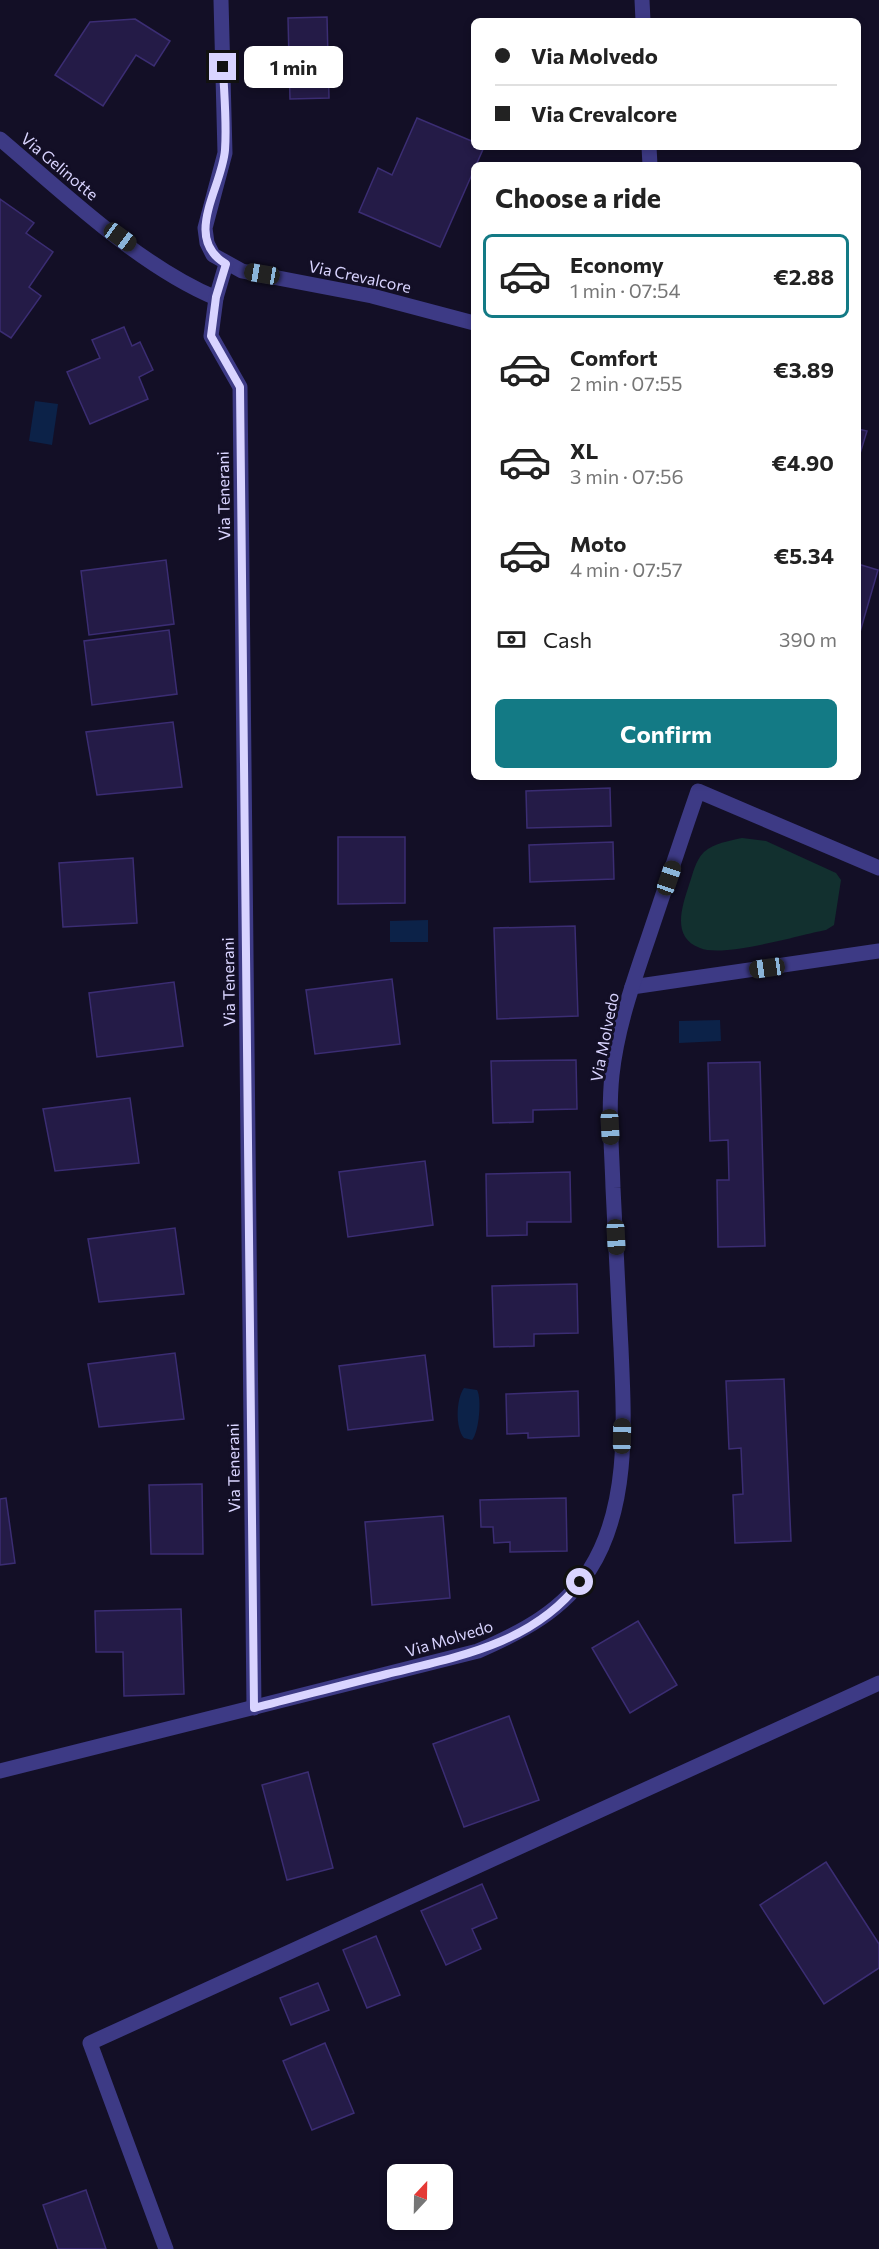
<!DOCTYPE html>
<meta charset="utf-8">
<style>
body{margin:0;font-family:Commissioner,sans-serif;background:#f2f2f2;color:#222;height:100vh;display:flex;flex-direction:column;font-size:22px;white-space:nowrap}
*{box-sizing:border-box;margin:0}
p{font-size:20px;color:#767676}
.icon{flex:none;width:33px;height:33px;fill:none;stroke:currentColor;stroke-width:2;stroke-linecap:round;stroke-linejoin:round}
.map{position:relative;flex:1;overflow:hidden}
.side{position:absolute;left:471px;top:162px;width:390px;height:618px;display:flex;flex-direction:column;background:#fff;border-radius:9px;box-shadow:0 3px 9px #0003}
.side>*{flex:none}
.banner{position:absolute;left:471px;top:18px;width:390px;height:132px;border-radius:9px;box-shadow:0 3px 9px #0003;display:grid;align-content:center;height:132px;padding:0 24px;background:#fff}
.needle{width:39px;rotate:22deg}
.buttons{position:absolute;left:387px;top:2164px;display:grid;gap:12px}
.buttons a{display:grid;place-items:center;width:66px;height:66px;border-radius:9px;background:#fff;box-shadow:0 3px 9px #0003;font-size:30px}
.end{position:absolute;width:27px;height:27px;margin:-14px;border:8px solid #d9d4ff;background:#111;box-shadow:0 0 0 3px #111}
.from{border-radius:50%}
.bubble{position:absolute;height:42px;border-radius:9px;background:#fff;box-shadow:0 3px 9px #0003;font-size:20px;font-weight:700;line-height:42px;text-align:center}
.car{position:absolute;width:18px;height:36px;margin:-18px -9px;border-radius:8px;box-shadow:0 0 4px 2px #0007;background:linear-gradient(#222 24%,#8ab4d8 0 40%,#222 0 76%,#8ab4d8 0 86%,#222 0)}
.banner b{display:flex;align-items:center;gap:21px;height:57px;font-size:22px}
.banner b+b{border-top:2px solid #e0e0e0}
.banner i{width:15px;height:15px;background:#222}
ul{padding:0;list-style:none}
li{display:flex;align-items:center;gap:18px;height:84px;margin:0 12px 9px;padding:0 12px;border:3px solid transparent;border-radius:9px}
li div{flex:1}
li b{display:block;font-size:22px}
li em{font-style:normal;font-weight:700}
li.selected{border-color:#137a85}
li>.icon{width:54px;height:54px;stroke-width:1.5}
h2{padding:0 24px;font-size:27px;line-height:72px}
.pay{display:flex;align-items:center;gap:15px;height:66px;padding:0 24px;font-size:22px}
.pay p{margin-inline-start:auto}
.action{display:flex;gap:12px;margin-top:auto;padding:12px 24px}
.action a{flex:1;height:69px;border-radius:9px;background:#137a85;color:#fff;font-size:24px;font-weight:700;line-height:69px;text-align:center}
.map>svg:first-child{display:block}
</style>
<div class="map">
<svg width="879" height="2249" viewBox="0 0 879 2249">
<rect width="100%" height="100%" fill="#130f26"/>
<path fill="#12302f" d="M742,838l24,3 70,32 5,7 -7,45 -8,5c-27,5 -102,28 -126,18 -29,-11 -18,-41 -11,-63 4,-11 6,-24 15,-33 10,-9 25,-11 38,-14z"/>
<g fill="#0c2248">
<path d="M35,401l23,3 -6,41 -23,-4z"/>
<path d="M428,920v22h-38v-21z"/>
<path d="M720,1020l1,21 -42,2v-22z"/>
<path d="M464,1388l13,2c5,8 2,42 -5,50l-8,-2c-9,-10 -8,-39 0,-50z"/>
</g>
<g fill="#241b47" stroke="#3b2d73" stroke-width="1.5">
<path d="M327,17l2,81 -39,1 -2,-81z"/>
<path d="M135,19l35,22 -16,25 -18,-11 -33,51 -48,-31 35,-53z"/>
<path d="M417,118l57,24v5h10l-44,100 -81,-35 19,-44 14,7z"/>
<path d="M0,199l34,24 -8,10 27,19 -24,35 12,9 -30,42 -11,-7z"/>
<path d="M124,327l8,19 8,-4 13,28 -14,7 9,22 -58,25 -23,-52 33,-14 -8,-18z"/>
<path d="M858,429l9,2 -9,29z"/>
<path d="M166,560l8,64 -85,11 -8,-64z"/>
<path d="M858,564l20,6 -20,69z"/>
<path d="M169,630l8,64 -85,11 -8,-64z"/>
<path d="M173,722l9,65 -85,8 -11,-63z"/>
<path d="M610,788l1,38 -84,2 -1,-37z"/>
<path d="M338,837h67v66l-67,1z"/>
<path d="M613,842l1,37 -84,3 -1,-37z"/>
<path d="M133,858l4,65 -74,4 -4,-64z"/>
<path d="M575,926l3,90 -81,3 -3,-91z"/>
<path d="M392,979l8,65 -85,10 -9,-64z"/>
<path d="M174,982l9,64 -86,11 -8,-64z"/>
<path d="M576,1060l1,49 -44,1v12l-40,1 -2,-62z"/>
<path d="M760,1062l5,184 -47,1 -1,-67h12l-1,-40 -18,1 -2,-78z"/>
<path d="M130,1098l9,65 -84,8 -12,-62z"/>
<path d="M425,1161l8,64 -85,12 -9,-65z"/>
<path d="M570,1172l1,50h-44v13l-40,1 -1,-62z"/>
<path d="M175,1228l9,66 -85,8 -11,-63z"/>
<path d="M577,1284l1,49 -44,1v12l-40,1 -2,-61z"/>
<path d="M175,1353l9,66 -85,8 -11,-63z"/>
<path d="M425,1355l8,65 -85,10 -9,-64z"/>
<path d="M784,1379l7,162 -56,2 -2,-48 10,-1 -2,-46 -12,1 -3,-68z"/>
<path d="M578,1391l1,45 -51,2v-5l-21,1 -1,-40z"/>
<path d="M202,1484l1,70h-52l-2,-69z"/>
<path d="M6,1498l9,65 -15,2v-66z"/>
<path d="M566,1498l1,53 -57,1v-10l-16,1 -1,-16h-12l-1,-27z"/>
<path d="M443,1516l7,82 -78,7 -7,-83z"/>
<path d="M181,1609l3,85 -60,2 -1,-44h-27l-1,-41z"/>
<path d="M638,1621l39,64 -47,28 -38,-65z"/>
<path d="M509,1716l30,84 -75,27 -31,-83z"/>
<path d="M308,1772l25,96 -46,12 -25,-95z"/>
<path d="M826,1862l53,82v24l-55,36 -64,-99z"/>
<path d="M482,1884l15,34 -25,11 9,20 -35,16 -25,-54z"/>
<path d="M376,1936l24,59 -33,13 -24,-58z"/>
<path d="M318,1983l11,27 -38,15 -11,-27z"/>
<path d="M325,2043l29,70 -42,17 -29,-69z"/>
<path d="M86,2190l20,59h-48l-15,-44z"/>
</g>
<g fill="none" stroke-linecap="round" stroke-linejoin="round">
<g stroke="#3d3a85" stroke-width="15">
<path d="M221,0l4,153 -20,75 2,15 6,12 29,16 130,25 102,27"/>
<path d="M642,0l1,21"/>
<path d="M0,139c64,54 139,127 216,159"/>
<path d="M649,147l1,18"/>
<path d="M226,264l-10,34 -5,38 29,51 14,1321"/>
<path d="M632,987l247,-36"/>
<path d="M0,1771l478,-120c44,-19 85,-40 112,-82 40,-63 34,-149 31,-221 -3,-53 -5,-106 -8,-160 -1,-38 -5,-75 -1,-113 5,-47 21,-92 36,-136 17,-50 33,-99 50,-148l181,77"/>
<path d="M166,2249l-76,-206 789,-360"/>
</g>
</g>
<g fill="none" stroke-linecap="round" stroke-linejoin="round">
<path stroke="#d9d4ff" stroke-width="8" d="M223,67c1,27 4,56 2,83 -3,38 -43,88 1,114l-10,33 -5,39 29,51 14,1321c44,-11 88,-23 133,-34 70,-17 146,-30 193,-92"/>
</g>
<g text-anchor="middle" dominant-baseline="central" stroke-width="6" stroke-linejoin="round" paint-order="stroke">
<g font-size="16" fill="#d9d4ff" stroke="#130f26">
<text transform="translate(60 166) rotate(40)">Via Gelinotte</text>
<text transform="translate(360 276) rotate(12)">Via Crevalcore</text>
<text transform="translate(223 496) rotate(-91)">Via Tenerani</text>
<text transform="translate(228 982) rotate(-91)">Via Tenerani</text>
<text transform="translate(604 1037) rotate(-79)">Via Molvedo</text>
<text transform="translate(233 1468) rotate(-91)">Via Tenerani</text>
<text transform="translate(449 1638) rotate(-17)">Via Molvedo</text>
</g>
</g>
</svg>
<div class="buttons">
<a><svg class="needle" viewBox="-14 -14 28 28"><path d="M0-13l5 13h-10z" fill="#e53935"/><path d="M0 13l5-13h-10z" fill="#767676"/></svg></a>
</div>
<i class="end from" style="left:580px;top:1582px"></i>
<i class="end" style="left:223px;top:67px"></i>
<div class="bubble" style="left:244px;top:46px;width:99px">1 min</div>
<i class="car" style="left:120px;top:237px;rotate:126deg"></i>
<i class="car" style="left:262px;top:274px;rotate:280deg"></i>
<i class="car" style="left:669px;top:878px;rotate:19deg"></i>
<i class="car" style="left:767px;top:968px;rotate:262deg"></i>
<i class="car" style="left:610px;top:1127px;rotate:177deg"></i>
<i class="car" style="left:616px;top:1237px;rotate:177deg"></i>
<i class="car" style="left:622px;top:1436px;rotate:1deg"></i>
<div class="banner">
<b><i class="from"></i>Via Molvedo</b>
<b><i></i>Via Crevalcore</b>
</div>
<section class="side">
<h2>Choose a ride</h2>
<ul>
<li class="selected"><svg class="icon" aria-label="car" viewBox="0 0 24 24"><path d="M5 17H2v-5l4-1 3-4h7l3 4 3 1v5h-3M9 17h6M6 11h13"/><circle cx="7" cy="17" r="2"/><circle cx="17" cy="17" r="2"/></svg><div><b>Economy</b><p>1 min · 07:54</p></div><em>€2.88</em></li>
<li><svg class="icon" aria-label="car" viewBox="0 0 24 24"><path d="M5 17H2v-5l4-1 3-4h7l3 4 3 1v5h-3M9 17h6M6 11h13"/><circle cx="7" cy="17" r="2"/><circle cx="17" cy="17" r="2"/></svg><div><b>Comfort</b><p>2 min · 07:55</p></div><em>€3.89</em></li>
<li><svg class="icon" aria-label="car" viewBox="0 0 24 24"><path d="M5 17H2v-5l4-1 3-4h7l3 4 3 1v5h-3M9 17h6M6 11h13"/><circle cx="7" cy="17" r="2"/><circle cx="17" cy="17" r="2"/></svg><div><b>XL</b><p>3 min · 07:56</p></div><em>€4.90</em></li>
<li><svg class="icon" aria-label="car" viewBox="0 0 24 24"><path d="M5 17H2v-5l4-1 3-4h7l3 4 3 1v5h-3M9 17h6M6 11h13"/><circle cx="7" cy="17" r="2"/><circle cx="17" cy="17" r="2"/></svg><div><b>Moto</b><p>4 min · 07:57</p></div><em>€5.34</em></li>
</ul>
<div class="pay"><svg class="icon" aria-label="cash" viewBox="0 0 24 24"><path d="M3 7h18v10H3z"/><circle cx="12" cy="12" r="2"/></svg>Cash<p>390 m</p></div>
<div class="action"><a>Confirm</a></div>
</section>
</div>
